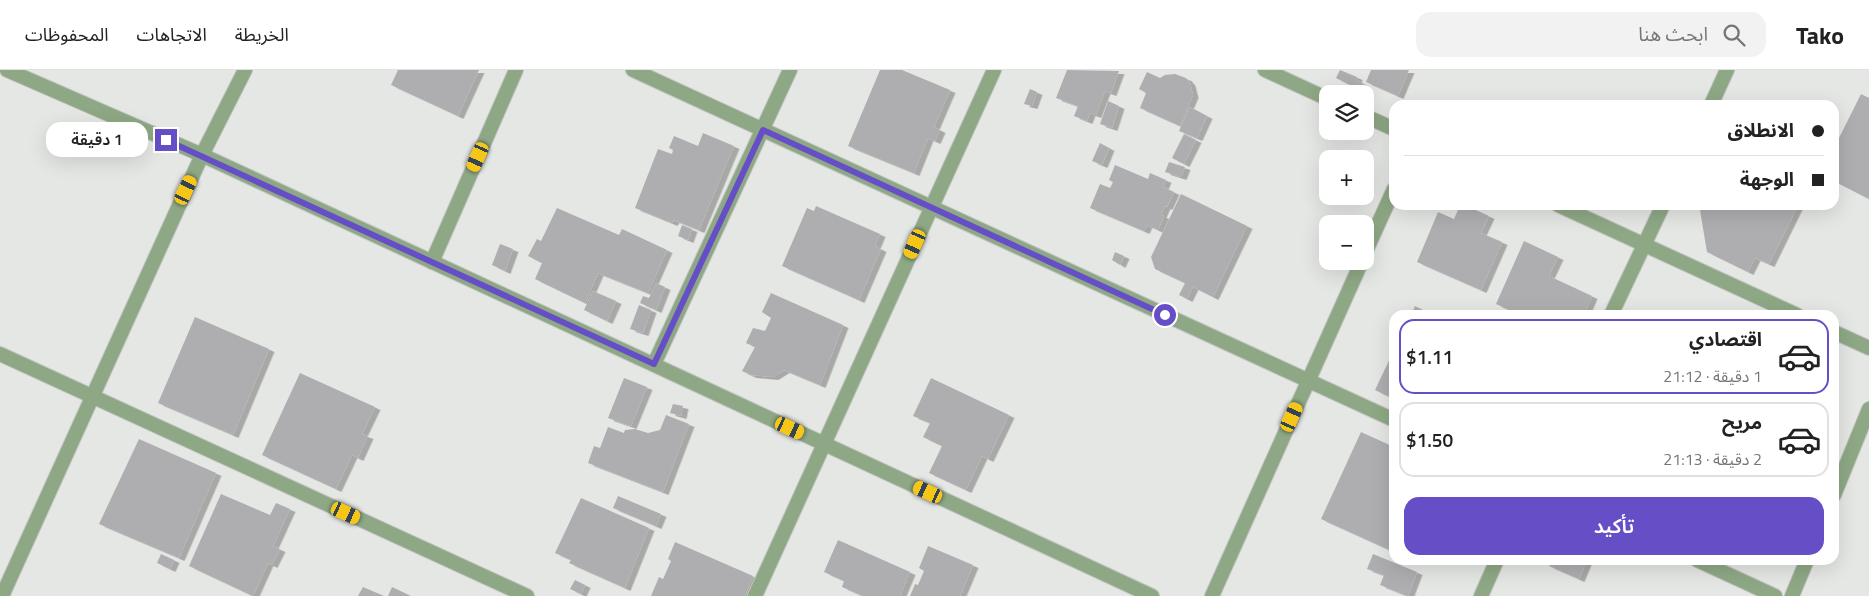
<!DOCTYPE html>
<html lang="ar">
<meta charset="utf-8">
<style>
body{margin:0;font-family:"Titillium Web","Noto Sans Arabic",sans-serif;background:#f2f2f2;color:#222;direction:rtl;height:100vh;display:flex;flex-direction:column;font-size:19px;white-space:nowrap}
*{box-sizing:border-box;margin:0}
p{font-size:16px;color:#767676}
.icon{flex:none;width:28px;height:28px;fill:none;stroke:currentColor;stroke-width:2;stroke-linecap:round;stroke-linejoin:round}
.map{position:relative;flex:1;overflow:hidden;direction:ltr}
.side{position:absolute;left:1389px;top:240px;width:450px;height:255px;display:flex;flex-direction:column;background:#fff;border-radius:15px;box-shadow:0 5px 20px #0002;direction:rtl}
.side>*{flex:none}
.hud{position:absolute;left:1389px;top:30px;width:450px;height:110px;border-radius:15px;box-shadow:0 5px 20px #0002;direction:rtl;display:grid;align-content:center;height:110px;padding:0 15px;background:#fff}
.tools{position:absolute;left:1319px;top:15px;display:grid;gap:10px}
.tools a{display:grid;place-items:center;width:55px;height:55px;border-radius:10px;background:#fff;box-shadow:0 5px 20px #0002;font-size:25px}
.end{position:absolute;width:22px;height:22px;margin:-11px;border:6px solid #664ec7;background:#fff;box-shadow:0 0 0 2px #fff}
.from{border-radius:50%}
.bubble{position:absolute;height:35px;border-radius:15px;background:#fff;box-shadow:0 5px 20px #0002;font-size:16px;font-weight:600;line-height:35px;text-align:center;direction:rtl}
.car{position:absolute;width:15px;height:30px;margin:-15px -8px;border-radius:6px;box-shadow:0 0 4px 1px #0007;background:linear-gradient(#f5c518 24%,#345 0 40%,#f5c518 0 76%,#345 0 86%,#f5c518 0)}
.hud b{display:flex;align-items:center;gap:18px;height:48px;font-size:19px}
.hud b+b{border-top:1px solid #e0e0e0}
.hud i{width:12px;height:12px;background:#222}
ul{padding:9px 0 0;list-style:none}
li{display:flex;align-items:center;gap:15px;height:75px;margin:0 10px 8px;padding:0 5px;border:2px solid #e0e0e0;border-radius:15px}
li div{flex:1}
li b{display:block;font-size:19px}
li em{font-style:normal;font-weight:600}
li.current{border-color:#664ec7}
li>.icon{width:45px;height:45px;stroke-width:1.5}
.cta{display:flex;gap:10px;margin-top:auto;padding:10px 15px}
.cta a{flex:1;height:58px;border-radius:15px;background:#664ec7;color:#fff;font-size:20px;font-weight:600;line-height:58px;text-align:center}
header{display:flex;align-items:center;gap:30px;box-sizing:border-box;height:70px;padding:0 25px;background:#fff;border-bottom:1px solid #e0e0e0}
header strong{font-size:24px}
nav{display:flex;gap:28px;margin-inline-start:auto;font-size:18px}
.search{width:350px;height:45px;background:#f2f2f2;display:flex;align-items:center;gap:12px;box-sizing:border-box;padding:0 18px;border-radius:15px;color:#767676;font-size:19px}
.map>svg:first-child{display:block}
</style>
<header>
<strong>Tako</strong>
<div class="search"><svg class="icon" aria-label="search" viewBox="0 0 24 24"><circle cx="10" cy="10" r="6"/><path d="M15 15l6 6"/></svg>ابحث هنا</div>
<nav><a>الخريطة</a><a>الاتجاهات</a><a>المحفوظات</a></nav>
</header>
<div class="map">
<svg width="1869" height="526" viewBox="0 0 1869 526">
<defs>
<filter id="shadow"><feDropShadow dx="5.5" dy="3" stdDeviation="0" flood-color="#0004"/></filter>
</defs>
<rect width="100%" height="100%" fill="#e5e7e4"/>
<g fill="#aeaeb1" filter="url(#shadow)">
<path d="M398,0h81l-21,46 -67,-31z"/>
<path d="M880,0h22l48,20 -16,37 6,3 -5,11 -7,-3 -14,35 -66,-27z"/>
<path d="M1067,0l52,1 -8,22 -6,-2 -9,24 -6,-2 -3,8 -13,-5 4,-10 -22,-8z"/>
<path d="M1340,0l17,7 -1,3 7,3 -3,7 -24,-12z"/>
<path d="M1371,0h38l-11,26 -32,-14z"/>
<path d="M1147,2l13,6 5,-3 10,-1 11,4 4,5 3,12 -13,31 -40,-18 6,-15 -7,-4z"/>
<path d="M1030,19l7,3 -5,14 -8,-2z"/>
<path d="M1861,24l8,4v101l-35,-18v-33z"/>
<path d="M1108,31l11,5 -7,22 -12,-4z"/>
<path d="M1190,37l17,9 -10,22 -18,-7z"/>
<path d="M703,63l31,13 -35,84 -25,-10 -2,3 -37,-15 23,-59 14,5 1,-4 -4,-2 5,-12 24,10z"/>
<path d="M1184,64l12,6 -12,24 -12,-6z"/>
<path d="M1100,73l9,5 -7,17 -10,-4z"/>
<path d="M1169,92l16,5 -4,10 -16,-5z"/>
<path d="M1115,95l33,14 2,-6 16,7 -3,7 11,5 -7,15 -2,-1 -4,9 3,1 -6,14 -11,-5 -3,6 -54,-23 10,-24 10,4 3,-6 -4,-2z"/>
<path d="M1181,124l66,32 -34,71 -20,-10 -6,12 -8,-4 6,-12 -30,-14 -4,-12z"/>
<path d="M1460,135h5l24,11 -8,17 21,9 -21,48 -64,-28 21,-50 16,7z"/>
<path d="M1703,135h95l-29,59 -14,-6 -7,14 -41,-20 -7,-42z"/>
<path d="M816,136l64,28 -5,12 6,3 -22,51 -77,-34 25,-58 7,3z"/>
<path d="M557,138l62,27 3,-6 45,21 -19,43 -50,-20 -13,30 -50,-24 7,-16 -14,-7 9,-17 4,2z"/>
<path d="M682,155l10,4 -4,11 -10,-4z"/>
<path d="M1524,171l34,16 -9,19 43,20 -8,19h-64l-24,-11z"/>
<path d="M500,174l13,5 -8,22 -13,-6z"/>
<path d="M1115,182l9,4 -4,9 -8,-5z"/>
<path d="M656,213l9,4 -9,23 -16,-7 3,-7 6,2z"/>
<path d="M593,221l23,10 -9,20 -23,-11z"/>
<path d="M771,223l72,32 -23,60 -36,-15 -11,7 -22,-2 -9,-4 13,-24 -9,-4 7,-15 12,3 6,-13 -9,-6z"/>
<path d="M639,235l12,5 -8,23 -13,-4z"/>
<path d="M1415,236l18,9h-22z"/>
<path d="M195,247l74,32 -36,86 -75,-32z"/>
<path d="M1394,280v49l-19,-9z"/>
<path d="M300,303l75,34 -13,27 6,2 -10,22 -6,-3 -16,34 -74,-34z"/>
<path d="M624,308l23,9 -16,39 -23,-8z"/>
<path d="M931,308l78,37 -21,44 -6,-3 -16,34 -37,-17 13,-27 -19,-9 7,-14 -17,-7z"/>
<path d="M673,334l10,2 -2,10 -11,-3z"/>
<path d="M666,345l23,9 -26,68 -75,-29 6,-17 6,2 8,-21 16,6 1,-3 10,-1 13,4 12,-3z"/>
<path d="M1361,362l33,15v105l-73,-33z"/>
<path d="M139,369l77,34 -37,85 -80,-34z"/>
<path d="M221,424l49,21 6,-12 14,6 -17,37 7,3 -8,16 -4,-2 -15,33 -64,-30z"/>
<path d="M618,426l43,18 -5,12 -43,-18z"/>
<path d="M581,428l68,30 -24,60 -56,-25 2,-3 -16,-7z"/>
<path d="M838,470l72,32 -10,24h-37l-21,-9 2,-6 -20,-9z"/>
<path d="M675,472l78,34 -8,20h-94l8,-19 4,2 8,-18 -3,-2z"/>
<path d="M928,476l45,19 -13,31h-50l5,-12 3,1 6,-14 -5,-3z"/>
<path d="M161,484l13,6 -4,9 -13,-6z"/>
<path d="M1373,484l44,18 -9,24 -28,-11 4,-10 -17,-6z"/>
<path d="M1552,490h35l-8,19 -30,-13z"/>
<path d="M575,510l10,5 -4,9 -11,-5z"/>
<path d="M363,517l21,9h-26z"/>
<path d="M392,517l19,9h-23z"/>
</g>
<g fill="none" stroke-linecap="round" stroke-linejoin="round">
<defs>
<g id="minor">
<path d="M7,0l195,85 950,441"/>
<path d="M633,0l761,350"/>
<path d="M1265,0l63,29"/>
<path d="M1711,35l16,-35"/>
<path d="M1365,46l29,13"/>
<path d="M1558,135l239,110"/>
<path d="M1365,183l29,-64"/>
<path d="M432,192l84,-192"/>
<path d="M1611,245l52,-110"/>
<path d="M1834,262l35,16"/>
<path d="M0,284l527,242"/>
<path d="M654,294l136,-294"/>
<path d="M1834,425l35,-86"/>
<path d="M1697,490l78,36"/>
<path d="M2,526l200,-441 43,-85"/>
<path d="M755,526l239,-526"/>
<path d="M1212,526l150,-335"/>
<path d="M1481,526l16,-36"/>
<path d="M1792,526l15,-36"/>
</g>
</defs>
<use href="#minor" stroke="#c2c4c2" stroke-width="16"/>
<use href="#minor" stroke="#8ea885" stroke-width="14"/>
</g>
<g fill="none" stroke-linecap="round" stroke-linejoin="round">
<path stroke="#664ec7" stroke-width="6" d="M166,70l488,224 109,-234 402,185"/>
</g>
</svg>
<div class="tools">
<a><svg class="icon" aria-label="layers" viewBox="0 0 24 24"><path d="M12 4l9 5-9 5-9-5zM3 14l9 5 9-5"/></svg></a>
<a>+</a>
<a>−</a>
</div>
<i class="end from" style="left:1165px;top:245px"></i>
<i class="end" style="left:166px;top:70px"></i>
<div class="bubble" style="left:46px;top:52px;width:102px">1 دقيقة</div>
<i class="car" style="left:478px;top:87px;rotate:204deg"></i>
<i class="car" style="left:186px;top:120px;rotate:25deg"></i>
<i class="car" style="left:915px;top:174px;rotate:204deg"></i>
<i class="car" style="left:1292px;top:347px;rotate:24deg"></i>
<i class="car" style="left:790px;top:358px;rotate:115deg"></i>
<i class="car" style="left:928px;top:422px;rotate:295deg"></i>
<i class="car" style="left:346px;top:443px;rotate:115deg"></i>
<div class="hud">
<b><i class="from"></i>الانطلاق</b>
<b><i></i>الوجهة</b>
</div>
<section class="side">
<ul>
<li class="current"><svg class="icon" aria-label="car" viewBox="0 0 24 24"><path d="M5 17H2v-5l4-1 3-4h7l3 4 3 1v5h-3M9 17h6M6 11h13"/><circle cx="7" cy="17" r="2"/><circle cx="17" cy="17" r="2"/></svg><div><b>اقتصادي</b><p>1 دقيقة · 21:12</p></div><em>$1.11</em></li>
<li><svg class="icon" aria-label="car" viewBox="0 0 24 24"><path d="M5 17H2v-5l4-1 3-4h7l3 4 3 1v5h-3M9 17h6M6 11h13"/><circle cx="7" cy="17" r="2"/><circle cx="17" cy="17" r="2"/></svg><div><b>مريح</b><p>2 دقيقة · 21:13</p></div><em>$1.50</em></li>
</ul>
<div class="cta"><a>تأكيد</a></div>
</section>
</div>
